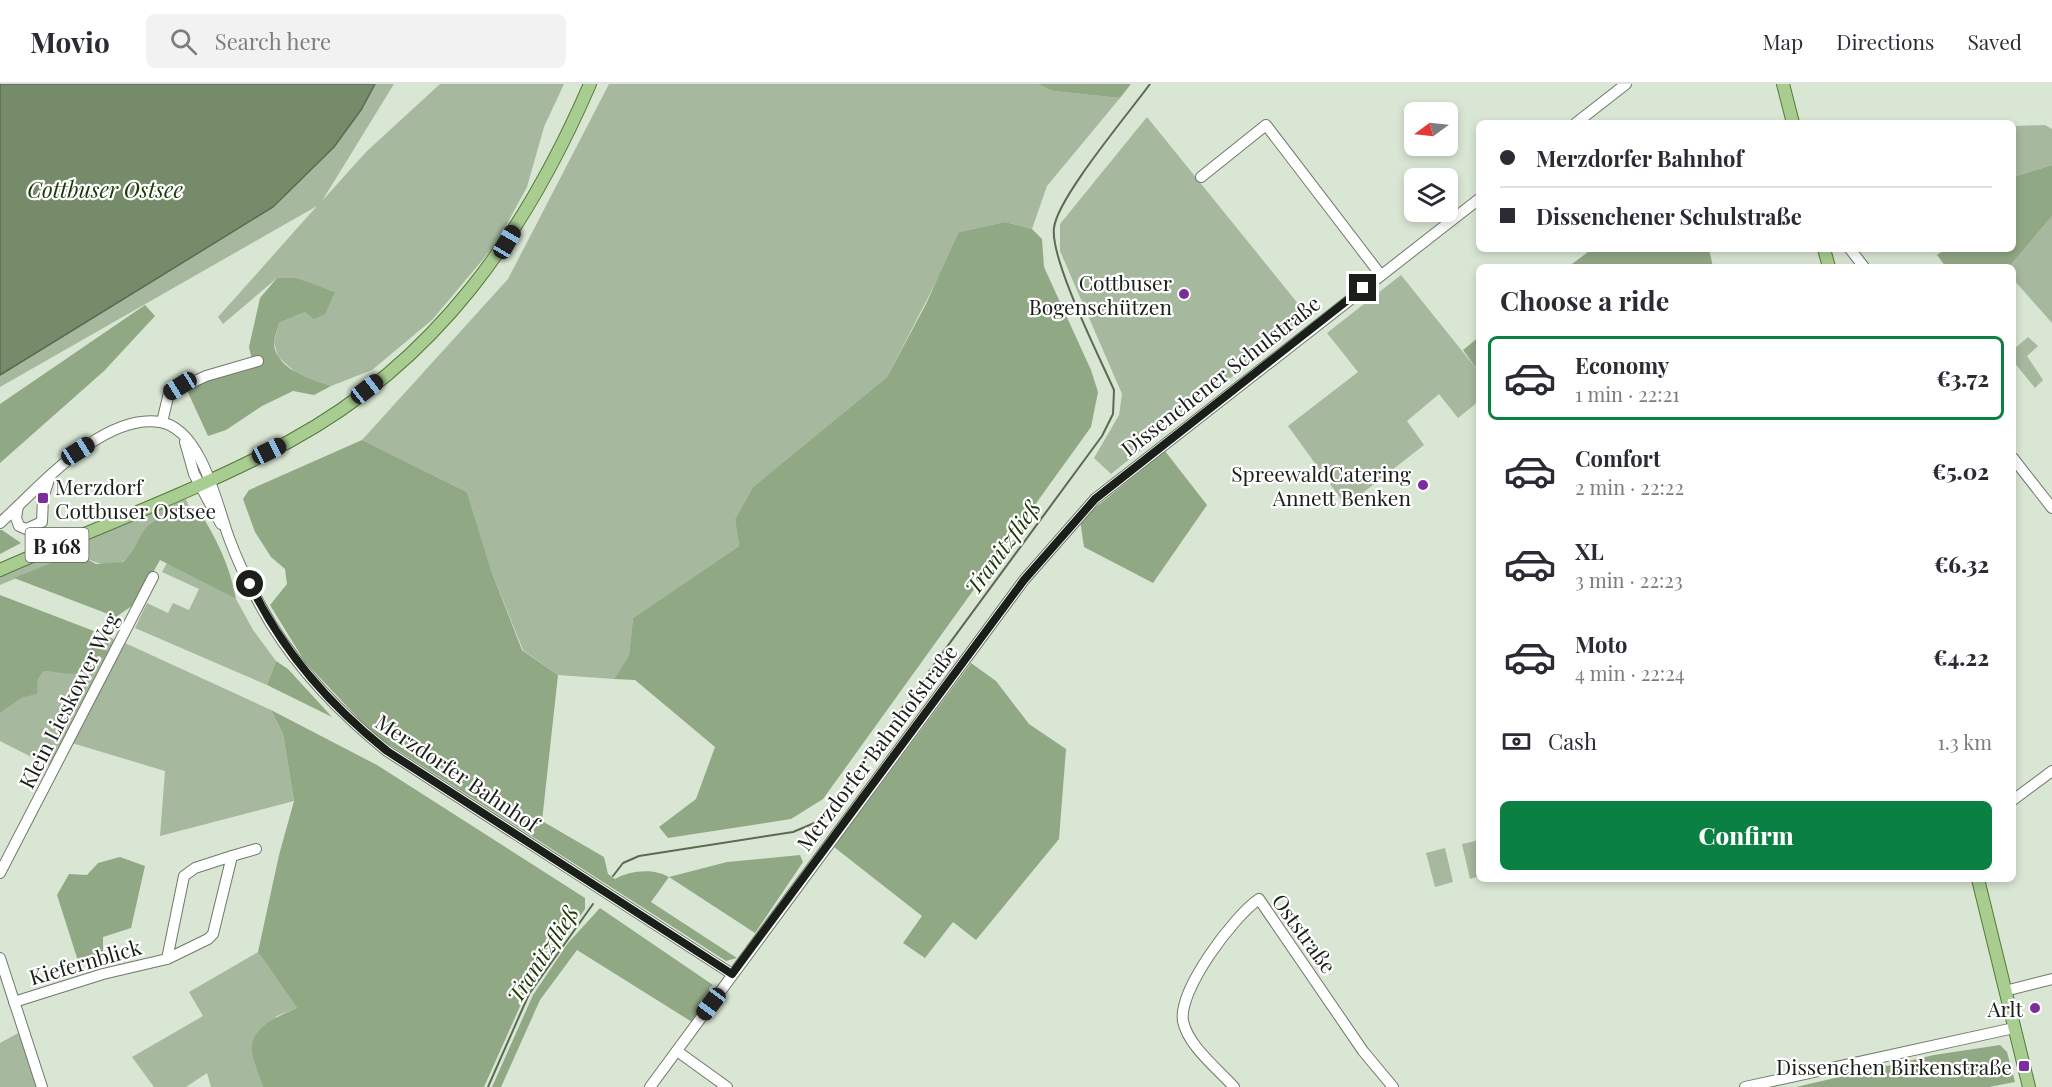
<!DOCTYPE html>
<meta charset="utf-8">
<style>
body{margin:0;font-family:"Playfair Display",serif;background:#f2f2f3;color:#2b2b33;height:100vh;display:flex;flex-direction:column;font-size:22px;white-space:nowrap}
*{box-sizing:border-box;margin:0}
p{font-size:20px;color:#7c7c81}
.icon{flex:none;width:33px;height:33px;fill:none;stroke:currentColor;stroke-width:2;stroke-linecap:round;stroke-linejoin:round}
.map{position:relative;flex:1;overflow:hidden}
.sheet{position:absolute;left:1476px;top:180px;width:540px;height:618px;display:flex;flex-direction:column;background:#fff;border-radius:9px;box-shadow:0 3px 9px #0003}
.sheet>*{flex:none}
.hud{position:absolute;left:1476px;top:36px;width:540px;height:132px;border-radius:9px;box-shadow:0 3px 9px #0003;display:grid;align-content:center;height:132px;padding:0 24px;background:#fff}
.needle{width:39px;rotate:255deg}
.controls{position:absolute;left:1404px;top:18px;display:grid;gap:12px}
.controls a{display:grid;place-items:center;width:54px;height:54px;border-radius:9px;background:#fff;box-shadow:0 3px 9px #0003;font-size:30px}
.end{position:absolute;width:27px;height:27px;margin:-14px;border:8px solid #1b1f19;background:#fff;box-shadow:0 0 0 3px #fff}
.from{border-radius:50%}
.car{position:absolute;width:18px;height:36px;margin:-18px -9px;border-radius:8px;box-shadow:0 0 4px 2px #0007;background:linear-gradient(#222 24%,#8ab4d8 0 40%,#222 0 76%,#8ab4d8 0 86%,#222 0)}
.hud b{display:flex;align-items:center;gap:21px;height:57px;font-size:22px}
.hud b+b{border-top:2px solid #e1e1e2}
.hud i{width:15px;height:15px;background:#2b2b33}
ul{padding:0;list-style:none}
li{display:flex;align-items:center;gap:18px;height:84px;margin:0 12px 9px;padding:0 12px;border:3px solid transparent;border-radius:9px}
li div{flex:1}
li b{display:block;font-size:22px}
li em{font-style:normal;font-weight:800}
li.current{border-color:#0b8043}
li>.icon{width:54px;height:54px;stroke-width:1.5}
h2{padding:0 24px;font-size:27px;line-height:72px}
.pay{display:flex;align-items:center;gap:15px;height:66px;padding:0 24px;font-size:22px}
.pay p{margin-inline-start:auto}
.primary-button{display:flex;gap:12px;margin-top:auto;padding:12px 24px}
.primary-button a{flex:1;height:69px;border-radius:9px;background:#0b8043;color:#fff;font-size:24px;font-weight:800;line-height:69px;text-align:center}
header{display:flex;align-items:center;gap:36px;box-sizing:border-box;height:84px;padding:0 30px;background:#fff;border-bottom:2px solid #e1e1e2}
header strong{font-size:28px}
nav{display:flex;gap:33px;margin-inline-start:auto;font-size:21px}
.search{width:420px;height:54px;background:#f2f2f3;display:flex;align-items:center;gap:15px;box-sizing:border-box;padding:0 21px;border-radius:9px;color:#7c7c81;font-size:22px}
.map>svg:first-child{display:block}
</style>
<header>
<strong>Movio</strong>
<div class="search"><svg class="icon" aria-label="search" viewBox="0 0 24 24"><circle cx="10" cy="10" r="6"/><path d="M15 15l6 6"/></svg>Search here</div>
<nav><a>Map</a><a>Directions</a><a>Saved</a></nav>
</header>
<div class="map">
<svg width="2052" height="1003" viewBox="0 0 2052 1003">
<rect width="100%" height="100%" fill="#dae6d4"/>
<g fill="#a6b89d">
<path d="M375,0h19l-72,117 44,-49 74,-68h124l-20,43 -17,60 -31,57 -64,76 -60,50 -41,16 -32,-11 -21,-18 -4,-15 5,-19 26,-11 29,-20 -7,-3 -50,-11 -54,46 -5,-7 99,-111 -317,181v-12l273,-168 61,-60 27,-37z"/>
<path d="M609,0h428l16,7 67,7 -73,88 -15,43 -27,-7 -46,10 -11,27 -61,118 -134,110 -18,32 4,27 -106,72 -4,37 -15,24 -56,-4 -35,-25 -31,-77 -25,-81 -105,-52 146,-161z"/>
<path d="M1147,33l161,199 -197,158 -17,-16 25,-43 3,-21 -62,-143v-27z"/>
<path d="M2045,41l7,4v36l-39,12v-51z"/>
<path d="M2052,132v107l-39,-44v-12h-4z"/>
<path d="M1401,191l78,97v29l-21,17 -19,-24 -32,27 17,24 -78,61 -58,-80 70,-54 -31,-39z"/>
<path d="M2028,253l10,9 -11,10 16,24 -8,8 -22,-27v-11z"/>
<path d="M186,415l3,8 -4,8 -10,-1 -31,17c-15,39 -34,41 -68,22l-76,32v-10z"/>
<path d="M167,479l69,36 17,31 23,31 -9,24 -132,-57 12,-25 21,10 5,-10 16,7 10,-21 -37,-17z"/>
<path d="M99,549l15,6v6l-61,123 -53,-27v-28l22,-15 14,-4 2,-15 6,-8 44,3 11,-33z"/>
<path d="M125,559l146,67 12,24 11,67 -134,35 5,-65 -93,-28z"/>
<path d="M1479,756v36l-9,3 -8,-35z"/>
<path d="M1445,764l8,34 -18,5 -9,-34z"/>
<path d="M258,868l39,56 -20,8 -25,30 11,41h-52l-4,-14 -21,14h-32l-22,-30 71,-41 -14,-24z"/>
<path d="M20,948l17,55h-37v-44z"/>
</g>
<g fill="#91a885">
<path d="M1037,0h94l-11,14 -67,-7z"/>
<path d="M2052,81v51l-43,51h-63l-9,-12 9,-6h67v-72z"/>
<path d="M1005,138l27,7 10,10 2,28 47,103 7,22 -7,35 -268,372 -32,20 -123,19 -9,-11 37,-28 19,-52 -80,-67 -21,-1 15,-24 4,-37 106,-72 -4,-27 18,-32 134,-110 39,-73 33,-72z"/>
<path d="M1592,165h117l4,18h-145z"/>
<path d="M277,194h19l39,14 -10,22 -11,5 -9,-7 -26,11c-1,5 -4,12 -5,18 -1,28 37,38 57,45l-17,9 -21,-4 -31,15 -36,24 -18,6 -22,-48 67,-24 -4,-17 11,-49z"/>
<path d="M145,221l10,11 -51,55 -104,92v-59z"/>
<path d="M1479,253v35l-16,-22z"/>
<path d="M362,356l105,52 25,81 30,77 36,25 -16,146 62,36 4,17 7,5c15,-9 39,-11 54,-2l58,-15 73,-7 3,7 -48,71 -86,-56 -18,25 86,56 -11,3 -352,-226 -69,-73 -35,-57 17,-21 -2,-15 -14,-12 -16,-25 -12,-33 6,-9z"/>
<path d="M1165,367l42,54 -54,78 -69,-36 -4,-27z"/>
<path d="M198,425c18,29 32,56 38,90l-76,-39 -24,43 -20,14 -102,-39 62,-25 20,11 27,-2c14,-13 11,-16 20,-30 12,-19 38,-16 55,-23z"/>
<path d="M0,446h2l19,13 -21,11z"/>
<path d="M0,511l99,38v8l8,11c-15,30 -35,21 -63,19l-6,8 -1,15 -15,4 -22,15z"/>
<path d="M276,577l12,8 44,48 -65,-32z"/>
<path d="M971,579l25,18 33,43 37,25 -7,90 -83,101 -23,-18 -28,36 -22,-15 19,-27 -88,-69z"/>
<path d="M271,626l106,55 208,133v11l-59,84 -42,94h-221c-3,-12 -12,-29 -11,-41 1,-20 31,-32 45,-38l-39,-56 21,-97 15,-54 -11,-67z"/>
<path d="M120,773l25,9 -14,62 -28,9v17l-25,7 -21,-66 12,-21 18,1 11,-12z"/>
<path d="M600,824l113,77 -4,3 1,9 -18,25 -115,-72 -37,50 -39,87h-9l41,-92 35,-52z"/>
<path d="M2000,961l7,7 8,30 -26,5h-193l138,-32z"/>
</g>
<path fill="#758b6a" stroke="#5a6b52" stroke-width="1.5" d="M0,0h375l-14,26 -27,37 -61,60 -273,168z"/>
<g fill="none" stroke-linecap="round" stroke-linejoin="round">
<g stroke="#5a6b52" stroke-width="2">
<path d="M613,792l10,-13 16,-7 154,-24 26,-11 283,-385 11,-22 1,-24c-15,-34 -64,-131 -60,-162 3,-30 75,-115 96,-144"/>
<path d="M488,1003l41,-93 64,-90"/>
</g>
<defs>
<g id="minor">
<path d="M1576,39l50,-39"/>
<path d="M1201,93l65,-52 114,149"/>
<path d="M1850,165l14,18"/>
<path d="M162,338l7,-29 37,-17 52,-15"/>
<path d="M185,358l9,32 27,50"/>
<path d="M2013,374l39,50"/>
<path d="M18,422l-2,12 3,8 7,3 16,-7 1,-24 7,-22"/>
<path d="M0,439c39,-35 102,-110 160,-101 42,7 57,84 69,116 11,30 26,59 42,86 31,50 70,90 116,127l345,223"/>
<path d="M2013,716l39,-29"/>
<path d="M232,772l24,-7"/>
<path d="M0,789l153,-296"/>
<path d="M0,874l42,129"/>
<path d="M2005,907l47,-12"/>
<path d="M14,918l89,-28 64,-15 41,-20 5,-5 19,-78 -37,12 -11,8 -17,83"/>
<path d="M677,967l50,36"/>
<path d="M650,1003l374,-507 71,-81 384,-300"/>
<path d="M1234,1003c-16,-18 -46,-41 -51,-66 -5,-31 51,-105 76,-122l104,152 30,36"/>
<path d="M1745,1003l269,-59"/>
</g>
<g id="major">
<path d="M1783,0l10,39"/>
<path d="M1824,165l5,18"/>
<path d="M0,486c95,-42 200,-80 290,-129 147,-80 235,-207 300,-357"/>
<path d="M1978,795l51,208"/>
</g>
</defs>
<use href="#minor" stroke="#6f7969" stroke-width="12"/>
<use href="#major" stroke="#527b37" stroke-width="14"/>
<use href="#minor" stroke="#fff" stroke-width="10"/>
<use href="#major" stroke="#a9cd91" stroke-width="12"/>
</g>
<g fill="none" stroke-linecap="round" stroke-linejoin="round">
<path stroke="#1b1f19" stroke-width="8" d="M250,500c32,67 79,121 137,167l345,223 292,-394 71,-81 268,-211"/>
</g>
<g fill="#7d2c9d" stroke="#fff" stroke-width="2">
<circle cx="1184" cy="210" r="6"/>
<circle cx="1423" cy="401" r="6"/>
<rect x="37" y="408" width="12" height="12" rx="3"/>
<circle cx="2035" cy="924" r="6"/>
<rect x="2018" y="976" width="12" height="12" rx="3"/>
</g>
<g text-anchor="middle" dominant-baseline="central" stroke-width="4.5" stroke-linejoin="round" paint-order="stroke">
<rect fill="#fff" stroke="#5f625e" stroke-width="1.5" x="25.5" y="444" width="63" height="34" rx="4.5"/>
<g font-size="20" font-weight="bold" fill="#1b1f19">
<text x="57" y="461">B 168</text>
</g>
<g font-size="21" fill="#1b1f19" stroke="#fff" text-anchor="end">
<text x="1172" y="198">Cottbuser<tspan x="1172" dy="24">Bogenschützen</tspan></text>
<text x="1411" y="389">SpreewaldCatering<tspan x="1411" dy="24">Annett Benken</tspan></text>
<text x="55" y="402" text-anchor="start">Merzdorf<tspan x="55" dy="24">Cottbuser Ostsee</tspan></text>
<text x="2023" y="924">Arlt</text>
<text x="2012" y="982">Dissenchen Birkenstraße</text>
</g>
<g font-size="21" fill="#1b1f19" stroke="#fff">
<text transform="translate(1220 291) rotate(-38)">Dissenchener Schulstraße</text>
<text transform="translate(68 616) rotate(-63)">Klein Lieskower Weg</text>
<text transform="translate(876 663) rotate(-53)">Merzdorfer Bahnhofstraße</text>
<text transform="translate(458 688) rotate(34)">Merzdorfer Bahnhof</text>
<text transform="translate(1305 849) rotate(54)">Oststraße</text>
<text transform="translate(85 877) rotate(-16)">Kiefernblick</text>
</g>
<g font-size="22" font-style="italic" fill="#1b3904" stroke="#fff">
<text x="105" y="105">Cottbuser Ostsee</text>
<text transform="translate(1002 463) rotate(-54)">Tranitzfließ</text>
<text transform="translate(542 870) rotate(-57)">Tranitzfließ</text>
</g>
</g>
</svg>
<div class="controls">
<a><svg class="needle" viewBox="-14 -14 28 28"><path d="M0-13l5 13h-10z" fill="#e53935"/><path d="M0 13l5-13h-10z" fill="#7c7c81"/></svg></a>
<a><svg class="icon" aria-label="layers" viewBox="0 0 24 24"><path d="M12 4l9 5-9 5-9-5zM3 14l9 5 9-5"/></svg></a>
</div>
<i class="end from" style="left:250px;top:500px"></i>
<i class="end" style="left:1363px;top:204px"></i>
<i class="car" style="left:507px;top:158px;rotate:30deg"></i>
<i class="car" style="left:180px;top:302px;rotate:238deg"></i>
<i class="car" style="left:367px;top:305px;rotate:52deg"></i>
<i class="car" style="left:78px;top:367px;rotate:58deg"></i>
<i class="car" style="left:269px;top:367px;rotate:64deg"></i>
<i class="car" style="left:711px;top:920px;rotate:217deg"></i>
<div class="hud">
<b><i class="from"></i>Merzdorfer Bahnhof</b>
<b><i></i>Dissenchener Schulstraße</b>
</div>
<section class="sheet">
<h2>Choose a ride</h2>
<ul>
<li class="current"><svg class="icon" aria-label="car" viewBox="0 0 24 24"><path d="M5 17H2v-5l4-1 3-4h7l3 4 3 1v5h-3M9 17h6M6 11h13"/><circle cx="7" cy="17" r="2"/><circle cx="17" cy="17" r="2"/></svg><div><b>Economy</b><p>1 min · 22:21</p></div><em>€3.72</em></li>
<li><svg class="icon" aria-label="car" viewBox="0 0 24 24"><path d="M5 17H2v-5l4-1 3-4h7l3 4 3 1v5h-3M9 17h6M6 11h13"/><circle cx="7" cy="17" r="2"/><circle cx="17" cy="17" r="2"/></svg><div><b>Comfort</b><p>2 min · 22:22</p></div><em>€5.02</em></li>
<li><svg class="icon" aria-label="car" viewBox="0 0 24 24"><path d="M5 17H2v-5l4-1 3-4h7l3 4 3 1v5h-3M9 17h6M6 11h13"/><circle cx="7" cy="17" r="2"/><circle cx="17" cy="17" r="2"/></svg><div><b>XL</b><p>3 min · 22:23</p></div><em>€6.32</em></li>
<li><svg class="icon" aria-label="car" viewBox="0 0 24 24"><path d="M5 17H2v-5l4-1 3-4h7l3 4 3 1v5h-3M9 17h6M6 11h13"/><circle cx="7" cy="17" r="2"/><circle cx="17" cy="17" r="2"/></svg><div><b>Moto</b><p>4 min · 22:24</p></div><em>€4.22</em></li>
</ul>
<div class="pay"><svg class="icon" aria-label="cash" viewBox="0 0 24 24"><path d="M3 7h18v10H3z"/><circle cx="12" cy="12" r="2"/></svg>Cash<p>1.3 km</p></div>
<div class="primary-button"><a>Confirm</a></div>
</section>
</div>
